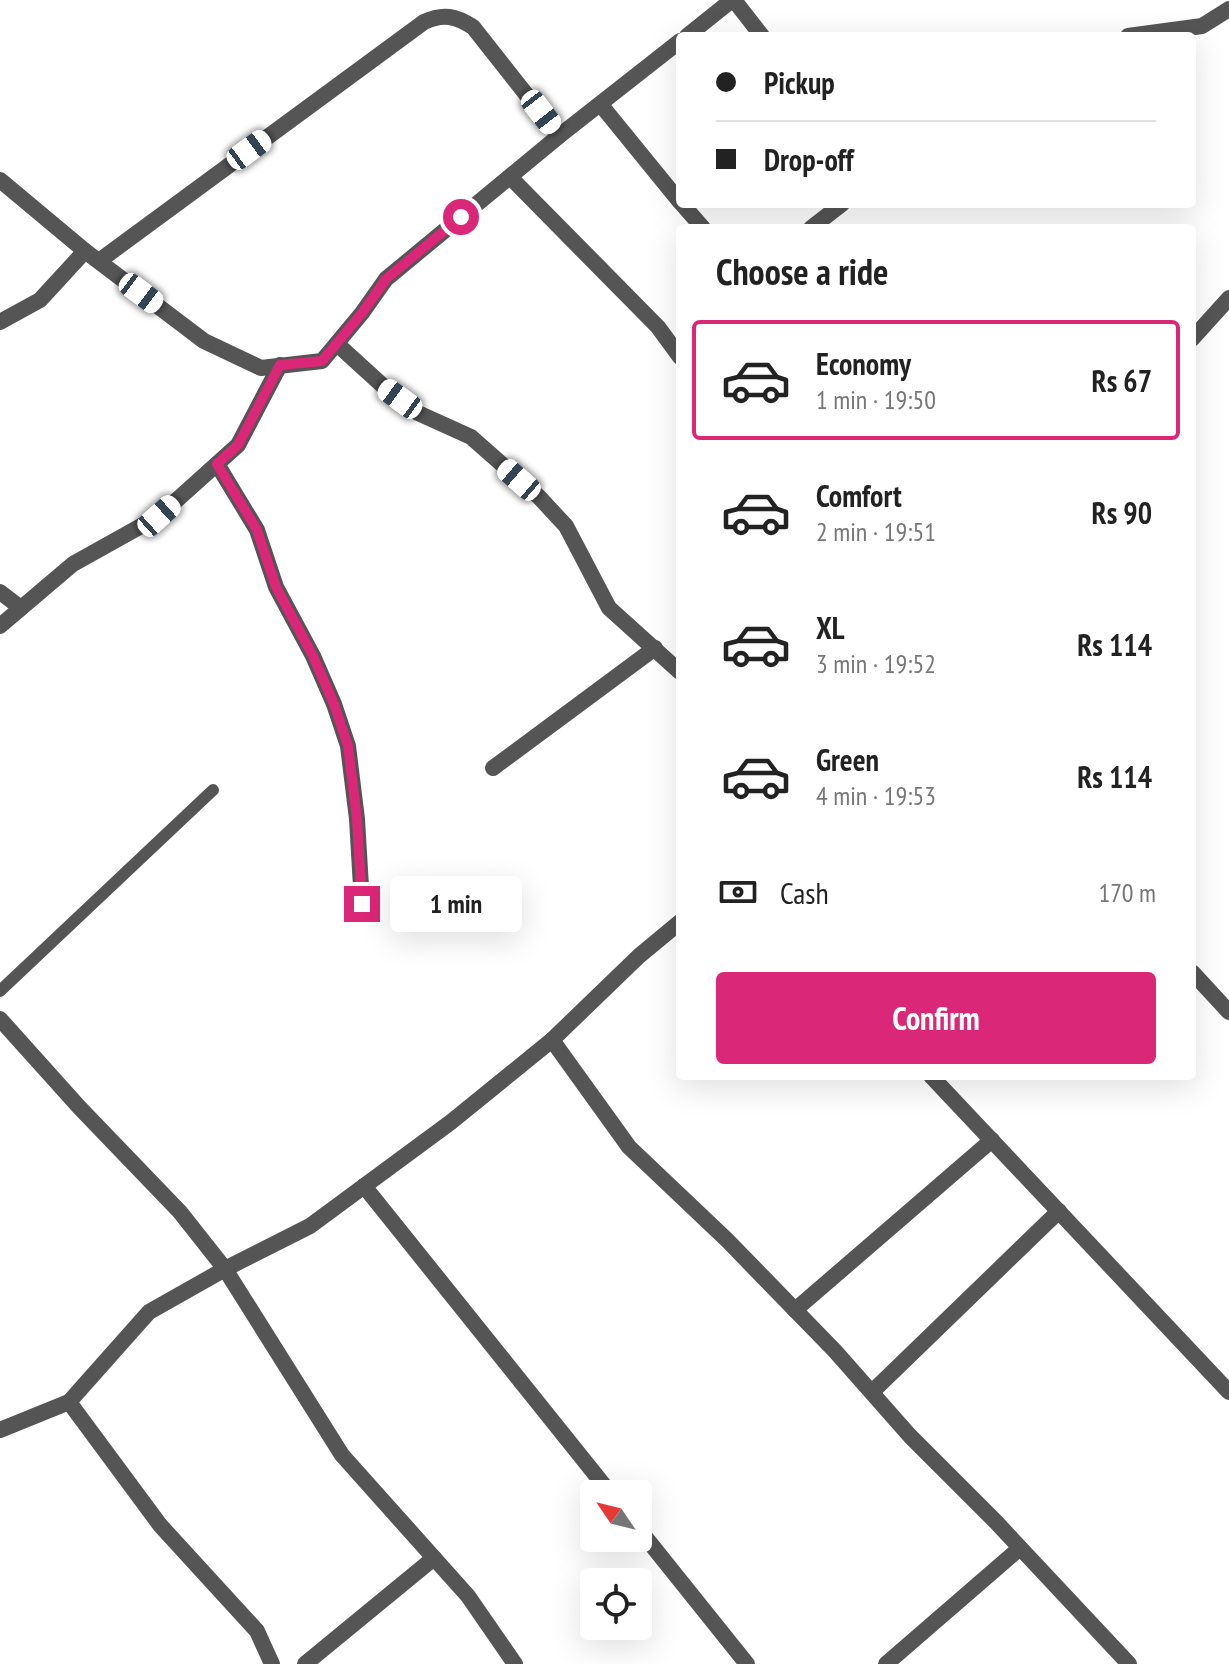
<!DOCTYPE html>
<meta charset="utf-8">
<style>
body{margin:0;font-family:"PT Sans Narrow",sans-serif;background:#f2f2f2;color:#222;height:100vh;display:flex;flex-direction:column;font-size:30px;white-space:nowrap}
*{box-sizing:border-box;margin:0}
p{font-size:26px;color:#767676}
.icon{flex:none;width:44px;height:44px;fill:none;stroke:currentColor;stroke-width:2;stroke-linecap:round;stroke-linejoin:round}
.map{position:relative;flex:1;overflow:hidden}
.panel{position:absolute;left:676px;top:224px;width:520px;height:856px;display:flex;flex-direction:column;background:#fff;border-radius:8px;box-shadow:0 8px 32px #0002}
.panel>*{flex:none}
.banner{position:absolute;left:676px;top:32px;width:520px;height:176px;border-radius:8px;box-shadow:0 8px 32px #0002;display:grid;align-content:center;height:176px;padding:0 40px;background:#fff}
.needle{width:52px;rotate:305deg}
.buttons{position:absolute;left:580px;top:1480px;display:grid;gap:16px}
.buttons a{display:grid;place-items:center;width:72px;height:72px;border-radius:8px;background:#fff;box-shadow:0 8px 32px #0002;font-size:40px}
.end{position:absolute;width:36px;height:36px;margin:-18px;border:10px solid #db2777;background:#fff;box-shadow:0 0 0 4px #fff}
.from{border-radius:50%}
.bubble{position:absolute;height:56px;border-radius:8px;background:#fff;box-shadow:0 8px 32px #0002;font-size:26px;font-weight:700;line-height:56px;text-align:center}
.car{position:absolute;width:24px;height:48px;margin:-24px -12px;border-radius:10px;box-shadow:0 0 6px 2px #0007;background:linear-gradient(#fff 24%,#345 0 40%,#fff 0 76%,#345 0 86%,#fff 0)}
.banner b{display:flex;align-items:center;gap:28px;height:76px;font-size:30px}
.banner b+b{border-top:2px solid #e0e0e0}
.banner i{width:20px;height:20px;background:#222}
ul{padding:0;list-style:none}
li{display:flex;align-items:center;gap:24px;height:120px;margin:0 16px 12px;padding:0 24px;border:4px solid transparent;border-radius:8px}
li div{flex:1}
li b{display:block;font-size:30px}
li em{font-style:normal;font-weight:700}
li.on{border-color:#db2777}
li>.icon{width:72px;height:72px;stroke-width:1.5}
h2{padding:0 40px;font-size:36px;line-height:96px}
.pay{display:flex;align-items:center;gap:20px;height:88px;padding:0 40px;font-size:30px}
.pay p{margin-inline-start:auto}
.action{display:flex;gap:16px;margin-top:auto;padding:16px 40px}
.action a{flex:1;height:92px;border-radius:8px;background:#db2777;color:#fff;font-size:32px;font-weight:700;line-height:92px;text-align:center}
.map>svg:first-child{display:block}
</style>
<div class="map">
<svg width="1229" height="1664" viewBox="0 0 1229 1664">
<rect width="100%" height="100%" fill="#fff"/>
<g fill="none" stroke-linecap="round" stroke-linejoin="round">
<path stroke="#555" stroke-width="12" d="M0,991l213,-201"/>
<g stroke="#555" stroke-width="16">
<path d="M734,0l28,36"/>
<path d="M1128,36l74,-10 27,-17"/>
<path d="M601,105l79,97"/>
<path d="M510,177l148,150 22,30"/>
<path d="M682,204l21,24"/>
<path d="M811,228l31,-24"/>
<path d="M99,261l325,-239c19,-9 32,-6 49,5l86,109"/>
<path d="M0,322l40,-22 45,-49"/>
<path d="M1192,339l37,-41"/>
<path d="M337,344l45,41 36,28 53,24 68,60 27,29 43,82 71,64"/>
<path d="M217,464l40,66 19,57 37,69 21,48 14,42 9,73 5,85"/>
<path d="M0,592l21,16"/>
<path d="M0,626l73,-62 86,-48 79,-71 42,-80"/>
<path d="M493,768l162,-120"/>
<path d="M680,922l-41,34 -87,84 77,107 98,93 108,111 75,85 86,86 133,142"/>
<path d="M1192,972l37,40"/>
<path d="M0,1019l79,88 101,105 45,57 117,186 126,141 47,68"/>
<path d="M931,1076l298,316"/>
<path d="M364,1186l247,308"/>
<path d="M795,1310l197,-170"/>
<path d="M872,1392l187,-181"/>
<path d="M69,1402l91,123 97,106 15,33"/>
<path d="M0,1430l69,-28 80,-90 76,-43 85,-43 141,-104 101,-82"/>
<path d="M638,1528l109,136"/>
<path d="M305,1664l129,-106"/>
<path d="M886,1664l134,-116"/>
</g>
<g stroke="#555" stroke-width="16">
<path d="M687,36l45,-36"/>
<path d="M0,180l85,71 119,90 57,27 61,-7 40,-48 24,-34 173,-143 121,-95"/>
</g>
</g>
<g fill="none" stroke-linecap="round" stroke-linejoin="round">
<path stroke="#db2777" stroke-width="10" d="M362,904l-5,-85 -9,-73 -14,-42 -21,-48 -37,-69 -19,-57 -40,-66 21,-19 42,-80 42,-4 40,-48 24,-34 75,-62"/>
</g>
</svg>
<div class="buttons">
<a><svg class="needle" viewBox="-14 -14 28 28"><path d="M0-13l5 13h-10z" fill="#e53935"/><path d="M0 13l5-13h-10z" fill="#767676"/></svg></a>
<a><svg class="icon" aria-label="locate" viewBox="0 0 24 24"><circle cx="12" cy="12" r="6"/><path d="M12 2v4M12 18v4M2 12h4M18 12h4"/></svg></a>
</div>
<i class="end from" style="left:461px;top:217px"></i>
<i class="end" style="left:362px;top:904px"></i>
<div class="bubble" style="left:390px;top:876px;width:132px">1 min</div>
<i class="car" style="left:541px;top:112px;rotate:142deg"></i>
<i class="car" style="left:249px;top:150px;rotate:54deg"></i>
<i class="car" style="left:141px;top:293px;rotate:127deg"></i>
<i class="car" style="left:400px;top:399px;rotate:306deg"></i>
<i class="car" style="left:519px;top:480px;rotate:311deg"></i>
<i class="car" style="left:159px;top:516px;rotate:48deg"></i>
<div class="banner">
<b><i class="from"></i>Pickup</b>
<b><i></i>Drop-off</b>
</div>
<section class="panel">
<h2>Choose a ride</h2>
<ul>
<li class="on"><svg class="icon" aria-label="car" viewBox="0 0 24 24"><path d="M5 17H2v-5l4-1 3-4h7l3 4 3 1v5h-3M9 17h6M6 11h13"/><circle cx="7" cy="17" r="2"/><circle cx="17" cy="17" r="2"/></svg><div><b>Economy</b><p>1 min · 19:50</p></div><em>Rs 67</em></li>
<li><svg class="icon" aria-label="car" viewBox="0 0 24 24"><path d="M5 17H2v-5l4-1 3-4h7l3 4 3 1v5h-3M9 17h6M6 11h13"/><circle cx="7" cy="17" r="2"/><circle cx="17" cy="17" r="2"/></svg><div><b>Comfort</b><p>2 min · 19:51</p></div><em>Rs 90</em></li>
<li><svg class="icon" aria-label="car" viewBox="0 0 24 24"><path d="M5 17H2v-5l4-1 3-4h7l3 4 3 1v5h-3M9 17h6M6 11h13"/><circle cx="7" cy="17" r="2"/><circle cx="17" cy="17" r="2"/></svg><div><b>XL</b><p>3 min · 19:52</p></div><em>Rs 114</em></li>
<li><svg class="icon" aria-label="car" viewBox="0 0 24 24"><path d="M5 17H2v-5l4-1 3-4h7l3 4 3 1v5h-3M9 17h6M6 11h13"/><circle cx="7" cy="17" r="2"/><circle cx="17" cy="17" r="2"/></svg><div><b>Green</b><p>4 min · 19:53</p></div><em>Rs 114</em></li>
</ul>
<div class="pay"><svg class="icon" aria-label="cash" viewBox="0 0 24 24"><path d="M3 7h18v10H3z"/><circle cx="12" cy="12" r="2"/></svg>Cash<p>170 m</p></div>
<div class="action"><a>Confirm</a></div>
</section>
</div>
